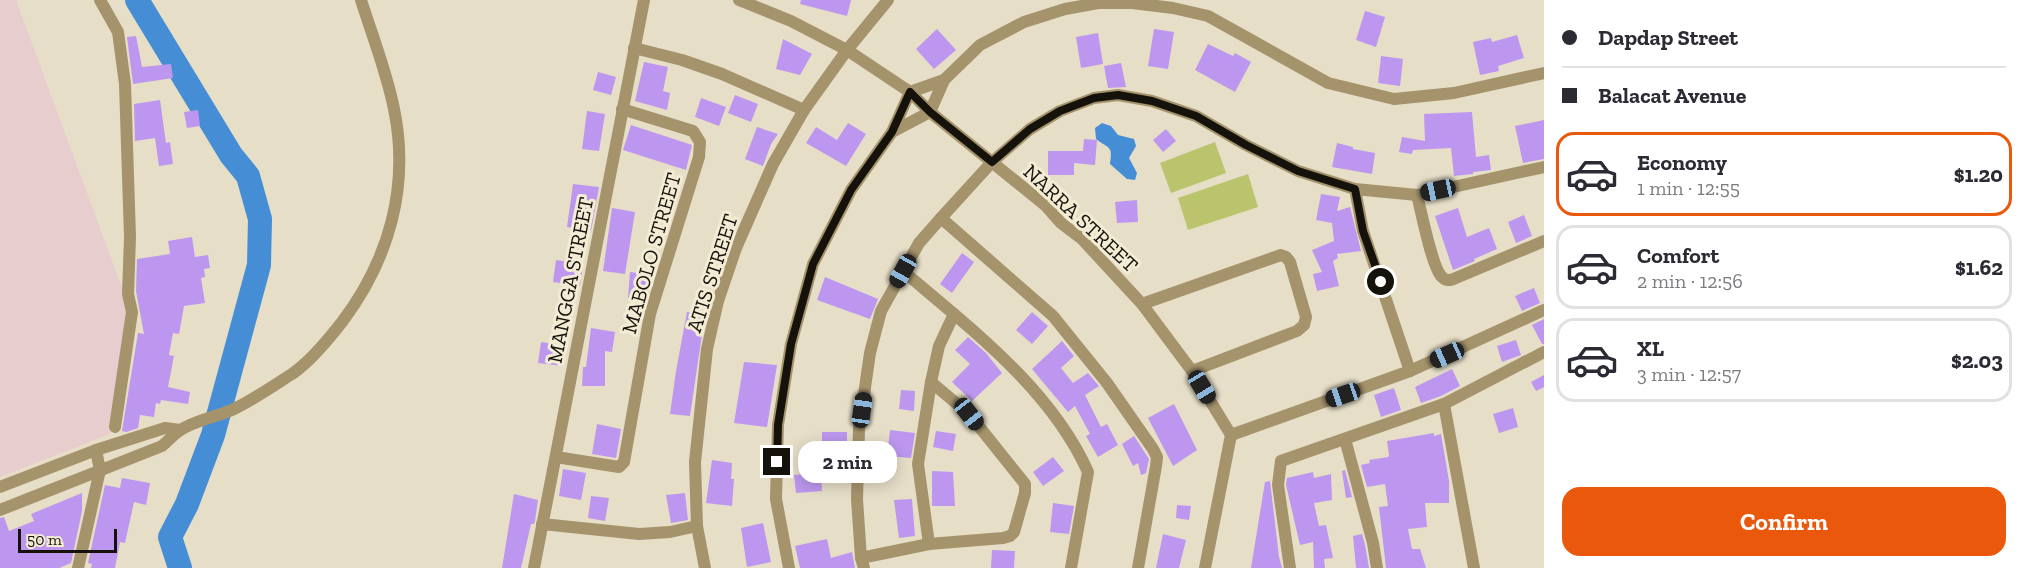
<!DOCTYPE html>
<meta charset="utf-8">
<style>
body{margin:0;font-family:"Zilla Slab",serif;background:#f2f2f3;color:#2b2b33;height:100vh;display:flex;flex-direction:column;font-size:22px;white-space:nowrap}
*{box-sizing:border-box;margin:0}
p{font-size:20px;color:#7c7c81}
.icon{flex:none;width:33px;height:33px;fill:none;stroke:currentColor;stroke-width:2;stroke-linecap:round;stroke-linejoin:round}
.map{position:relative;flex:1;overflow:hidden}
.side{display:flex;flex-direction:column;background:#fff;width:480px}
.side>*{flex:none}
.banner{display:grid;align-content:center;height:132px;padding:0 18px;background:#fff}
.scale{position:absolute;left:18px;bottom:15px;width:99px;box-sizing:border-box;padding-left:6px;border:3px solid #14120a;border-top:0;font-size:16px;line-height:21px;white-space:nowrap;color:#14120a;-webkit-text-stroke:4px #f3ebd4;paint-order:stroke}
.end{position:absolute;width:27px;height:27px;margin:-14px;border:8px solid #14120a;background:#fff;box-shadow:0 0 0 3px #fff}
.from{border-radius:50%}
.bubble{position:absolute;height:42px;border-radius:18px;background:#fff;box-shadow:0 3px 15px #0003;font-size:20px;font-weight:700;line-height:42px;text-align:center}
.car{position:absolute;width:18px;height:36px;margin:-18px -9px;border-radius:8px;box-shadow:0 0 4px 2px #0007;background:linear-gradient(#222 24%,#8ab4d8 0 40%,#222 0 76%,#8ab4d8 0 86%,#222 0)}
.banner b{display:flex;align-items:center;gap:21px;height:57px;font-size:22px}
.banner b+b{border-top:2px solid #e1e1e2}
.banner i{width:15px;height:15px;background:#2b2b33}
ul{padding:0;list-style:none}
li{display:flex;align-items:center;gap:18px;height:84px;margin:0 12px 9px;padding:0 6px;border:3px solid #e1e1e2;border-radius:18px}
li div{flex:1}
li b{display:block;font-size:22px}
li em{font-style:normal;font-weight:700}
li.on{border-color:#ea580c}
li>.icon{width:54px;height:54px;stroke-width:1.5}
.action{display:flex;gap:12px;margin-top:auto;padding:12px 18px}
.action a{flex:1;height:69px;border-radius:18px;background:#ea580c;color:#fff;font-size:24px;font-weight:700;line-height:69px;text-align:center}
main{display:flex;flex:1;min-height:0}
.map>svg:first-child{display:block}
</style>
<main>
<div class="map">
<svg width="1544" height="568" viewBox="0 0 1544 568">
<rect width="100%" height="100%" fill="#e6dec7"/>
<path fill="#e8cdce" d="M0,0h16l113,307 -19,127 -110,43z"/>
<g fill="#bac46d">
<path d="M1215,142l11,31 -55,20 -11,-30z"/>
<path d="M1248,174l10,33 -70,23 -10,-32z"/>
</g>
<path fill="#458ed5" d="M1102,123l9,3 7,9 16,4 2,7 -7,12 8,15 -2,7 -8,-1 -17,-15c3,-19 -1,-15 -14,-25l-1,-11z"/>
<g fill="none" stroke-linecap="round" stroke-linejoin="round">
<path stroke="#458ed5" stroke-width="24" d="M137,0l94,155 17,21 12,43 -1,46 -46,170 -26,69 -17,33 10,31"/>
</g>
<g fill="#bd97ef">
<path d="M801,0h50l-4,16 -47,-12z"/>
<path d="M1365,11l20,6 -9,30 -20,-7z"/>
<path d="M937,29l19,21 -22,19 -18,-20z"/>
<path d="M1154,29l20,3 -6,37 -20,-3z"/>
<path d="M1098,33l5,31 -22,4 -5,-31z"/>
<path d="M1517,35l7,23 -26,8 1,5 -19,4 -7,-33 18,-4 1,4z"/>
<path d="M136,36l6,31 29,-3 2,14 -40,6 -6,-47z"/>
<path d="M783,39l29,15 -12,21 -24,-6z"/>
<path d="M1208,44l25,12 2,-3 16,9 -16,30 -40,-22z"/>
<path d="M1381,56l22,3 -3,27 -22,-3z"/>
<path d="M644,62l24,5 -5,24 7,2 -3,17 -32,-9z"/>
<path d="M1121,63l5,24 -18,1 -4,-22z"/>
<path d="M598,72l18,5 -5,18 -18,-5z"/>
<path d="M735,95l23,9 -7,18 -23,-9z"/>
<path d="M701,98l25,9 -7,19 -24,-9z"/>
<path d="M160,100l6,43 4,-1 3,22 -14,2 -4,-28 -20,3 -1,-37z"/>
<path d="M198,110l2,16 -13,2 -3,-16z"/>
<path d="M587,111l18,3 -6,37 -17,-2z"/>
<path d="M1472,112l4,45 13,-2 2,15 -18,2v2l-19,2 -3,-28 -38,2 -1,4 -13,-2 3,-15 23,4 -1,-27z"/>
<path d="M1544,120v39l-21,4 -8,-37z"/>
<path d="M848,123l18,11 -20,32 -40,-23 10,-16 21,13z"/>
<path d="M631,125l61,20 -6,25 -63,-20z"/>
<path d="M757,127l21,7 -7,10 -8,22 -18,-7z"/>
<path d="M1166,129l10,12 -13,11 -10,-12z"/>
<path d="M1084,139l13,1 -2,25 -21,-2v12h-26v-24h35z"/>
<path d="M1337,143l16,4v2l22,4 -3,21 -40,-7z"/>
<path d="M573,184l26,3 -8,44 -24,-4z"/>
<path d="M1321,194l19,3 -3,14 13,-4 11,44 -24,3 1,4 -5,3 6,25 -22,5 -4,-17 9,-2 -10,-22 22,-9 -2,-18 -16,-3z"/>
<path d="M1137,200l1,22 -21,1 -2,-21z"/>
<path d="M612,208l23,4 -10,62 -22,-3z"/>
<path d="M1458,208l9,29 22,-9 8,21 -23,10 1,2 -22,9 -18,-54z"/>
<path d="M1524,215l8,21 -16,7 -8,-21z"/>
<path d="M192,237l3,20 13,-2 2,13 -6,1 1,8 -4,1 4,25 -21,3 -5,28 -6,-1 -4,22 5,1 -6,31 22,5 -2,12 -27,-4 -1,4 -4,-1 -2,14 -14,-2 -2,13 -12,4 -4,-1 16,-98 6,1 -8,-43 1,-32 33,-5 -2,-13z"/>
<path d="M962,253l12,9 -22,31 -12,-9z"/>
<path d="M556,260l27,4 -3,22 -27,-4z"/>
<path d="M630,272l24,3 -8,25 -18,-2z"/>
<path d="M825,277l53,22 -8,20 -53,-19z"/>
<path d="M1534,288l6,15 -18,8 -7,-15z"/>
<path d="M687,312l18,2 -15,102 -20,-2 6,-43z"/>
<path d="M1032,312l16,14 -16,18 -16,-14z"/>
<path d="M1544,319v25h-2l-10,-19z"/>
<path d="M591,328l24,4 -3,20 -7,-1v35h-23l1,-19h3z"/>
<path d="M968,337l18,16 16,20 -30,28 -20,-19 18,-18 -15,-14z"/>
<path d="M1516,340l5,15 -19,7 -5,-16z"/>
<path d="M1062,341l12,15 -13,12 12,15 15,-10 11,13 -14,9 16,32 6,-3 11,21 -20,12 -12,-21 4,-2 -15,-28 -7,6 -36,-43z"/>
<path d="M541,342l25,4 -3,20 -25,-3z"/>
<path d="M744,362l33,3 -10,62 -33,-4z"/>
<path d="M1452,369l8,17 -19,10 -20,7 -6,-16z"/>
<path d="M1544,375v12l-8,4 -5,-9z"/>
<path d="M1394,388l7,22 -20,7 -7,-22z"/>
<path d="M901,390l14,1 -1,20 -15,-2z"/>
<path d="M1174,404l23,46 -24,16 -25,-48z"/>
<path d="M1513,408l5,19 -19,6 -6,-19z"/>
<path d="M597,424l24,5 -5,29 -24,-4z"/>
<path d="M890,430l25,3 -4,25 -24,-2z"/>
<path d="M936,431l20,3 -3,17 -20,-4z"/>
<path d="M822,432h25v19l-25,-1z"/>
<path d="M1434,433v3l7,-2 8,47v22h-24l2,24 -19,2 4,20h8l6,19h-40l-7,-61 9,-1 -3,-22 -18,3 -6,-22 9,-2 -1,-3 19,-3 1,-2 -2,-14z"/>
<path d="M1134,436l15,23 -3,14 -5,2 -3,-12 -5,3 -11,-22z"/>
<path d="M1053,457l11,14 -21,15 -10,-14z"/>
<path d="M712,460l20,3 -1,16h3l-2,27 -26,-3z"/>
<path d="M563,469l23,4 -5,27 -22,-4z"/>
<path d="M1345,470l7,27 -6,1 -4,-27z"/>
<path d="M932,471l21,1 2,34h-23z"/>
<path d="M1313,472l1,6 17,-4 1,26 -18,3 5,23 7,-1 7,33 -9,1 1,9h-11l-1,-26 -13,3 -14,-60 1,-7z"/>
<path d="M821,473l1,18 -26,2 -2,-18z"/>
<path d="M122,478l28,5 -4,22 -12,-3 -9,41 -5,-1 -5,26h-24l1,-4 -4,-1 17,-78 15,3z"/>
<path d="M1270,481l9,76 3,11h-31l14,-86z"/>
<path d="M82,493v18l-11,52 -12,5h-59v-50l4,-1 5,14 25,-10 -3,-7z"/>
<path d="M685,493l3,27 -17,3 -5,-28z"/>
<path d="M514,494l24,6 -3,21 -1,3h-3l-10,44h-19z"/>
<path d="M591,496l18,2 -4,23 -17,-3z"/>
<path d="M912,499l3,37 -16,2 -5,-38z"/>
<path d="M1053,503l21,3 -5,28 -19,-2z"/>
<path d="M1177,505l14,1 -2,14 -13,-2z"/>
<path d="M763,523l8,39 -24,5 -6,-39z"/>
<path d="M1163,534l23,6 -7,28h-23z"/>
<path d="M1362,534l3,11 4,23h-13l-3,-32z"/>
<path d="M827,539l4,19 21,-6 3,16h-55l-5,-22z"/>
<path d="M992,550l23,1 -1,17h-23z"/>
</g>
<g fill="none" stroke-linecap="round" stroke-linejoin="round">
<g stroke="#a5936c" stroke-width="12">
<path d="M100,0l18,32 7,52 5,153 -2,57 4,18 -17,115"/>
<path d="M739,0l52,21 56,29 63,42 20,20 115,93 16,18 21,16 60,65 50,67 39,64"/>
<path d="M634,48l48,12 40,14 82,36"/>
<path d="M892,132l38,-20 14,-32 36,-35 44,-23 41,-13 33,-6h34l41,5 35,8 120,67 66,16 60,-6 90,-20"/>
<path d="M1355,189l8,42 47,140"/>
<path d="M1417,195c4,15 15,73 25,82 3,3 5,3 9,3l93,-39"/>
<path d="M941,218l112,98 54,67 46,66 4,8 -1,9 -18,102"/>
<path d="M903,271c67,57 148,118 185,201l-17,96"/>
<path d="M1142,304l139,-49 5,2 4,5 16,55 -2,8 -7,6 -105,40"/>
<path d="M1444,404l30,164"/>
<path d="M1231,435l179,-64 134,-61"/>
<path d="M1345,439l28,104 4,25"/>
<path d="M556,457l63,10 5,-5 26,-148 49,-157 1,-15 -7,-11 -71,-22"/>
<path d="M0,487l96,-37 69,-22 15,2"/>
<path d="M0,510l162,-64c6,-5 11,-11 17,-15 15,-11 38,-14 55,-22 19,-9 39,-23 58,-35 19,-13 36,-34 50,-52 47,-62 68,-136 52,-213 -7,-36 -22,-74 -33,-109"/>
<path d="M542,524l97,10 31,-2 27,-6"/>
<path d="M929,544l-11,-80 13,-82 8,-36 15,-32"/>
<path d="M861,558l68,-14 74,-6 7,-2 4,-4 11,-39v-9l-56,-70 -38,-32"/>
<path d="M78,568l22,-98 -4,-20"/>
<path d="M534,568l110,-568"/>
<path d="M705,568l-8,-42 -2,-64 12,-113 11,-48 18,-53 37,-84 31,-54 43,-60 41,-50"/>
<path d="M789,568l-13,-69 2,-74 13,-81 22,-80 38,-74 41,-58 18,-40 34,-12"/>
<path d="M864,568l-3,-10 -4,-59 2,-70 11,-76 11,-42 38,-68 22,-25 51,-56 38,-33 30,-18 34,-13 24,-3 34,6 44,15 50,29 52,26 57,18 62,6 127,-28"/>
<path d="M1205,568l26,-133"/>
<path d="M1290,568l-12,-83 3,-24 163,-57 100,-52"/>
</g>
</g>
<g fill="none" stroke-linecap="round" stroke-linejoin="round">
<path stroke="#14120a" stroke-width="8" d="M777,462l1,-37 13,-81 22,-80 38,-74 41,-58 18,-40 20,20 62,50 38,-33 30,-18 34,-13 24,-3 34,6 44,15 50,29 52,26 57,18 8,42 18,51"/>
</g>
<g text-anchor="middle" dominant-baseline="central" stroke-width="6" stroke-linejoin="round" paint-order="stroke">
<g font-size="21" fill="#14120a" stroke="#f3ebd4">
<text transform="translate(1081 218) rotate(43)">NARRA STREET</text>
<text transform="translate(651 253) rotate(-74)">MABOLO STREET</text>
<text transform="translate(712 273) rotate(-72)">ATIS STREET</text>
<text transform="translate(570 280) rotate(-79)">MANGGA STREET</text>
</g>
</g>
</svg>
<div class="scale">50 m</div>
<i class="end from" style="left:1381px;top:282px"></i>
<i class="end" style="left:777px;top:462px"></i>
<div class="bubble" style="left:798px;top:441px;width:99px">2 min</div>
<i class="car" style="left:1438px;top:190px;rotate:258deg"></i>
<i class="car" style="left:903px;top:271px;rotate:209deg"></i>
<i class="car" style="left:1447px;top:355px;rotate:246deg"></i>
<i class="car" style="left:1202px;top:387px;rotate:149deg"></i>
<i class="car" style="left:1343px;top:395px;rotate:251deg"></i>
<i class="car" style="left:862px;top:410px;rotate:8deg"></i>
<i class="car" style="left:969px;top:414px;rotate:142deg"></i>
</div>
<section class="side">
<div class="banner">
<b><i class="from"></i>Dapdap Street</b>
<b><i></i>Balacat Avenue</b>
</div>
<ul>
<li class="on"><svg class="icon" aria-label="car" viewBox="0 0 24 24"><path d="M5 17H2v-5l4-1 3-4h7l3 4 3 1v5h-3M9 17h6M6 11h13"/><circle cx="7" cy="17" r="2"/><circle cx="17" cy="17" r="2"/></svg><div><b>Economy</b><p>1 min · 12:55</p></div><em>$1.20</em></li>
<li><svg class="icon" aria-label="car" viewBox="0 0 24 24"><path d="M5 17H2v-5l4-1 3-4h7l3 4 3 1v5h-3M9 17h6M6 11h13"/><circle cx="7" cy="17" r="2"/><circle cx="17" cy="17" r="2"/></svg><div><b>Comfort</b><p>2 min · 12:56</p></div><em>$1.62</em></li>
<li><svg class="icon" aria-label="car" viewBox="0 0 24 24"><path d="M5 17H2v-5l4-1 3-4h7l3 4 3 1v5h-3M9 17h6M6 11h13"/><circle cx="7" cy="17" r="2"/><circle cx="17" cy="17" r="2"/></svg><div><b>XL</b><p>3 min · 12:57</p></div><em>$2.03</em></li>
</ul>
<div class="action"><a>Confirm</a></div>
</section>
</main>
